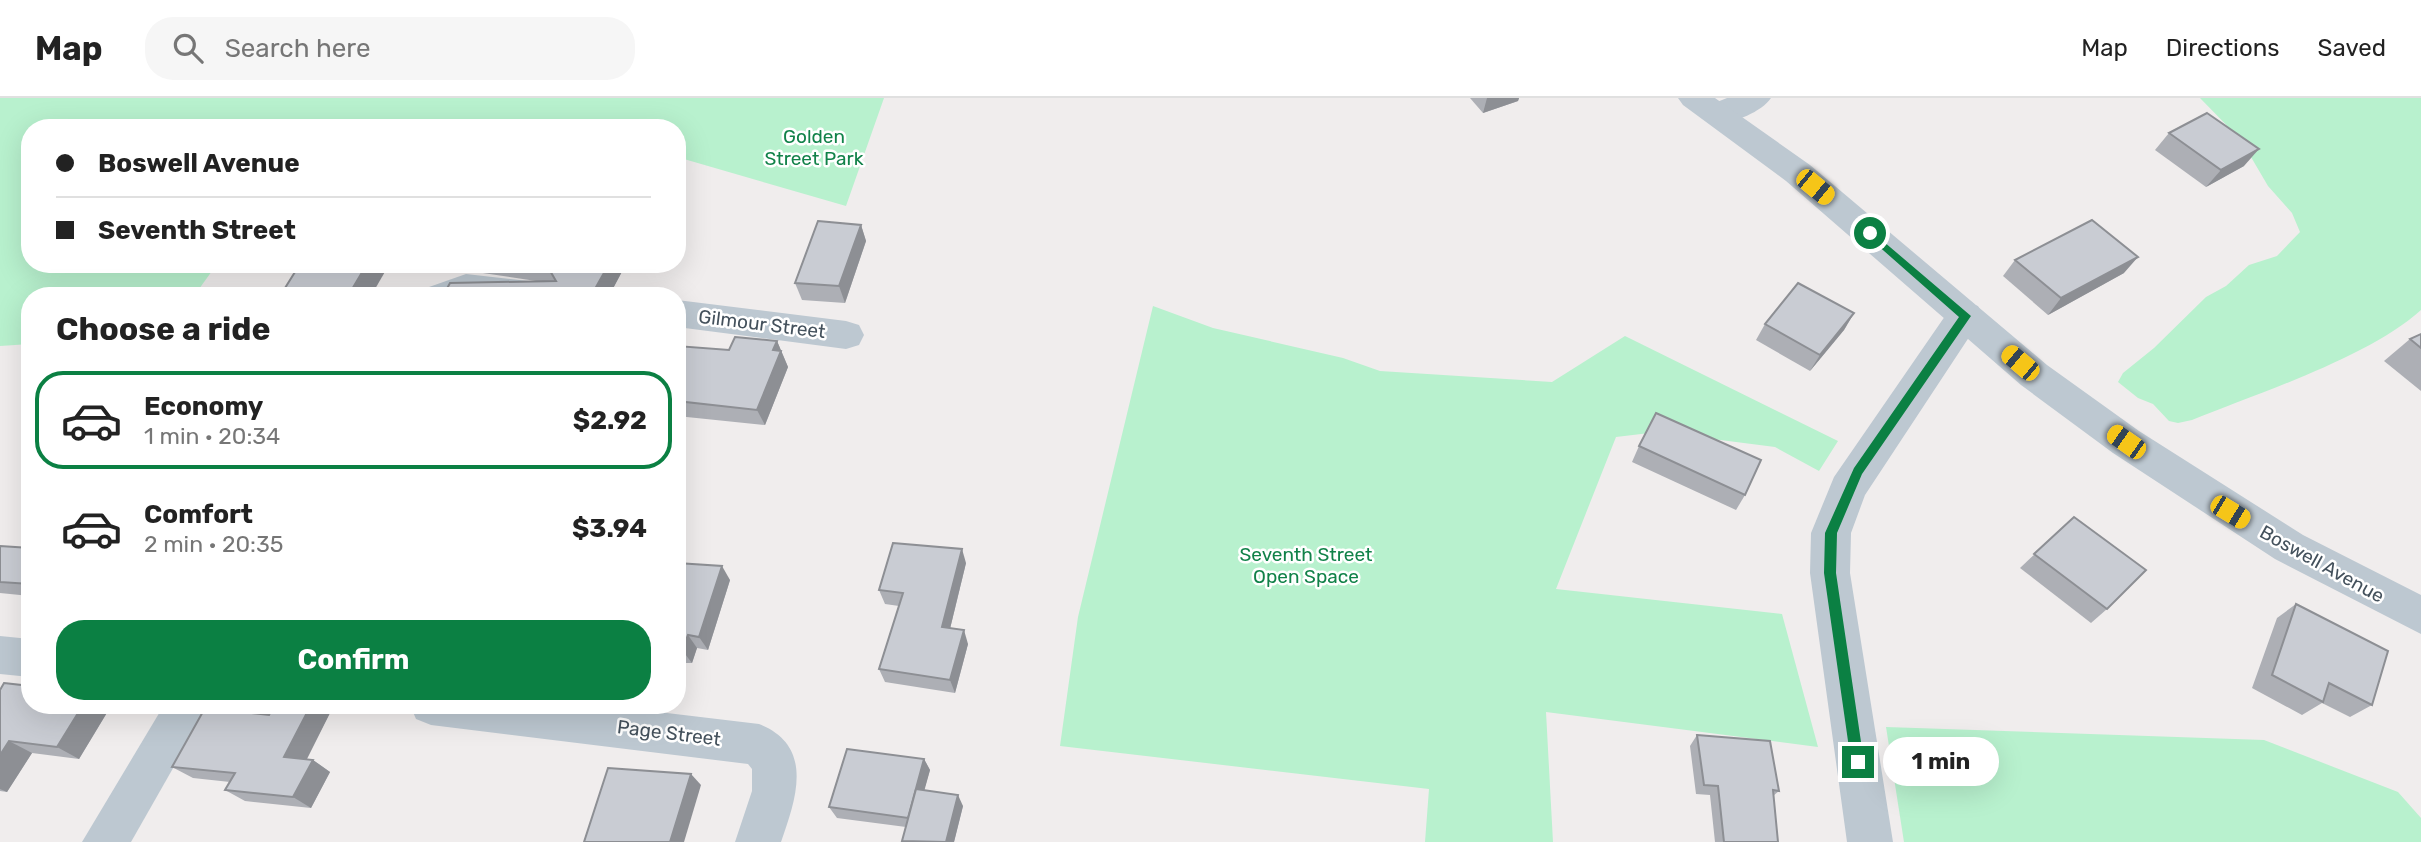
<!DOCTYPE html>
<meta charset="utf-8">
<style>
body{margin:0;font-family:Rubik,sans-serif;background:#f6f6f6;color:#222;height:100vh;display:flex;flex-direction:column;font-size:26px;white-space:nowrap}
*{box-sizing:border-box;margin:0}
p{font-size:23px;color:#767676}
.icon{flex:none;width:38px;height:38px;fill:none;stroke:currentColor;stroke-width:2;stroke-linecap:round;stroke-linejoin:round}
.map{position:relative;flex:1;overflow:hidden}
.drawer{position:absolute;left:21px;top:189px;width:665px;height:427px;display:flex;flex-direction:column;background:#fff;border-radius:28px;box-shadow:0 7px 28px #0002}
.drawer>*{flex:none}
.hud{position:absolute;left:21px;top:21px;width:665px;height:154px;border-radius:28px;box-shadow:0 7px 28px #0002;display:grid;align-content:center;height:154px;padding:0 35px;background:#fff}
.end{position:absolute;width:32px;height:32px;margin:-16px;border:9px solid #0b8043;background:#fff;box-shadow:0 0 0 4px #fff}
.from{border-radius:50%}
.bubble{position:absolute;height:49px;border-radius:24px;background:#fff;box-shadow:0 7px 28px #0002;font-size:23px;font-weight:700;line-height:49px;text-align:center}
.car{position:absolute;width:21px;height:42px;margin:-21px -10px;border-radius:9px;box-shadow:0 0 5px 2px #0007;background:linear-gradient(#f5c518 24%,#345 0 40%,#f5c518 0 76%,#345 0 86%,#f5c518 0)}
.hud b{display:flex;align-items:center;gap:24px;height:66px;font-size:26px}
.hud b+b{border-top:2px solid #e0e0e0}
.hud i{width:18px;height:18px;background:#222}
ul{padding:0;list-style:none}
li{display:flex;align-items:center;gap:21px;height:98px;margin:0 14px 10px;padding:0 21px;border:4px solid transparent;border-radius:28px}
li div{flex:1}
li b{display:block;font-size:26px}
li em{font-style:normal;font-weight:700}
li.selected{border-color:#0b8043}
li>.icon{width:63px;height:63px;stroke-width:1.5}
h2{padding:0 35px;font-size:32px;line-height:84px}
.primary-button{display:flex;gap:14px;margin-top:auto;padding:14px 35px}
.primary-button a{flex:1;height:80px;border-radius:28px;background:#0b8043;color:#fff;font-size:28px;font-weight:700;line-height:80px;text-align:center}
header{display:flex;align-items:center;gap:42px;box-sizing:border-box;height:98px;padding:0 35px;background:#fff;border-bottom:2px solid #e0e0e0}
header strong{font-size:33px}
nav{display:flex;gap:38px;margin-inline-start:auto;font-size:24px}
.search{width:490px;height:63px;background:#f6f6f6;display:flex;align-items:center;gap:18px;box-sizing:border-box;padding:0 24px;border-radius:28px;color:#767676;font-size:26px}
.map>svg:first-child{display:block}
</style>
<header>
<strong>Map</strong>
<div class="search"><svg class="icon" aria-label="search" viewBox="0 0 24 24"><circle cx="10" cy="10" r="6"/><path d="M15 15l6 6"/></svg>Search here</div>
<nav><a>Map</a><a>Directions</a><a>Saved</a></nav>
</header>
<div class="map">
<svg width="2421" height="744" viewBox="0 0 2421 744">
<rect width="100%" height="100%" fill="#f0eded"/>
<g fill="#b8f1ce">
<path d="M0,0h884l-38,108 -169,-49v-29h-647v136h187l-23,32h-164v48l-30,2z"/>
<path d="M2200,0h221v212c-52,47 -162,83 -229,110l-14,3 -9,-2 -16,-17 -15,-6 -20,-16 5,-9 31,-25 52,-51 20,-11 23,-21 28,-9 23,-24 -8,-19 -24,-27 -27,-46z"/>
<path d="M1153,208l60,22 130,30 37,13 172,11 73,-46 213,105 -19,30 -44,-24 -117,-15 -42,5 -60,152 226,25 36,133 -272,-35 7,130h-128l4,-53 -369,-43 18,-129z"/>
<path d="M1886,629l378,13 134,52 23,26v24h-517z"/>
</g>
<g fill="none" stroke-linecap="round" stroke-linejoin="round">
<g fill="#bdc8d1" fill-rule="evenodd">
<path d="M1727,0h44c-11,16 -46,29 -64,24l-5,-8 5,-8z"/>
<path d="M466,176l80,9 12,4 5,9h-139l5,-9z"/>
<path d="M677,202l169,21 13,4 5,10 -5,10 -13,4 -169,-22z"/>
<path d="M1965,204l13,4 5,10 -118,179 -14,38 -1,40 43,269h-46l-37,-269 1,-40 23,-56 118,-171z"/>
<path d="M0,538l30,3v38l-30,-3z"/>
<path d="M164,607h45l-78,137h-49z"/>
<path d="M410,607h190l159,19c56,22 37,75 22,118h-46l17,-51v-22l-4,-5 -317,-39 -15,-6z"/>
</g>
<path fill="#bdc8d1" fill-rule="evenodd" d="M1678,0h37l95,67 237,200 92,66 164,104 118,60v39l-146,-75 -162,-106 -92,-68 -235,-204 -103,-76z"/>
</g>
<g fill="#adafb5">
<path d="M1470,0h49l-1,3 -35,12z"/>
<path d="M2169,35l75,33 -38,21 -51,-37z"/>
<path d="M861,127l5,16 -21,62 -43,-3 -7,-17z"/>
<path d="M2015,162l109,13 -76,42 -45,-39z"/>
<path d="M470,166h156l-17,32h-166l93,-15 -60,-9z"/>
<path d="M1854,215l-10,17 -34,41 -54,-31 9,-16z"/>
<path d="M2421,236v57l-37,-30 26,-22z"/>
<path d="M777,243l11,26 -23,58 -88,-9v-70l52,4z"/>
<path d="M1639,348l106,49 -9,15 -104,-48z"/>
<path d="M2074,419l33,92 -16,14 -71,-55z"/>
<path d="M0,448l30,2v48l-30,-3z"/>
<path d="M677,465l53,17 -22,70 -11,-2 -5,15h-15z"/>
<path d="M966,465l-16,66 18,15 -13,49 -70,-11 -6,-13 20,-63 -14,-2 -6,-14z"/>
<path d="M2296,506l76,101 -22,12 -28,-14 -20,12 -50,-27 25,-70z"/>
<path d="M0,592l111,16 -32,53 -47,-6 -25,39 -7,-1z"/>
<path d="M274,607h56l3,2 -27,52 7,1 17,12 -19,36 -66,-7 -20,-11 5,-8 -37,-4 -21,-11 97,-52z"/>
<path d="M1697,637l82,56 -6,5 5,46h-63l-5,-47 -14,-1 -6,-48z"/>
<path d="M924,661l6,11 -6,20 39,16 -9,36h-51l3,-15 -69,-9 -8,-11z"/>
</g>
<g fill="#8d8f94">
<path d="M1487,0h32l-1,3 -35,12z"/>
<path d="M2259,51l-15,17 -38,21 15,-17z"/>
<path d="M861,127l5,16 -21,62 -6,-17z"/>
<path d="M2138,159l-14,16 -76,42 13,-17z"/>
<path d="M367,166h14l5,6 -15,26h-23z"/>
<path d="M609,166h17l-17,32h-18z"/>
<path d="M1854,215l-10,17 -34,41 10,-16z"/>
<path d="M777,243l11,26 -23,58 -8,-15 16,-60z"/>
<path d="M962,451l4,14 -19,78 -5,-14z"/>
<path d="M722,468l8,14 -22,70 -9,-13z"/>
<path d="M964,532l4,14 -13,49 -5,-13z"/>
<path d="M688,537l9,13 -5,15 -10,-13z"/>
<path d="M83,607h26l2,1 -32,53 -22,-12z"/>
<path d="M311,607h19l3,2 -31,62 -18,-12z"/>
<path d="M9,643l23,12 -25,39 -7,-3v-34z"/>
<path d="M924,661l6,11 -16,58 -6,-10z"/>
<path d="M313,662l17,12 -19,36 -18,-11z"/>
<path d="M691,676l10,11 -17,57h-14z"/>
<path d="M958,697l5,11 -9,36h-8z"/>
</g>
<g fill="#c9ccd3" stroke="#8d8f94" stroke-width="2">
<path d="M2207,15l52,36 -38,21 -52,-37z"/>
<path d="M2092,122l46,37 -77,41 -46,-38z"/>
<path d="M818,123l43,4 -22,61 -44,-3z"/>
<path d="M300,166h67l-19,32h-68z"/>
<path d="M518,166h91l-18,32h-148l7,-13 106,-2 -7,-12z"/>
<path d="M1798,185l56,30 -34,42 -55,-31z"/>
<path d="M2421,236v14l-11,-9z"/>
<path d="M735,239l42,4 -4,9 8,1 -24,59 -80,-9v-55l52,4z"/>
<path d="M1656,315l105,47 -16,35 -106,-49z"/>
<path d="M2074,419l72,53 -39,39 -73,-55z"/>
<path d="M893,445l69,6 -20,78 22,3 -14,50 -71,-11 24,-76 -24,-3z"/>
<path d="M0,448l30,2v36l-30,-2z"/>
<path d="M677,465l45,3 -23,71 -11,-2 -6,15h-5z"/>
<path d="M2296,506l92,47 -16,54 -43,-22 -6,19 -51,-27z"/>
<path d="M4,585l26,3v19h53l-26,42 -48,-6 -9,14v-65z"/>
<path d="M274,607h37l-27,52 29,3 -20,37 -68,-7 10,-17 -63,-6 33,-59 64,7z"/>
<path d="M1697,637l73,6 9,50 -6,-1 5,52h-54l-6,-56 -14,-1z"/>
<path d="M847,651l77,10 -16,59 -79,-11z"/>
<path d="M608,670l83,6 -21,68h-86z"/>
<path d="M916,691l42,6 -12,47 -44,-1z"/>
</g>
<path fill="#0b8043" d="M1870,132l101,86 -109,158 -25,59 -1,40 28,189 -6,7 -7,-7 -27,-189 1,-40 29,-65 105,-151 -92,-81 -2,-3z"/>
<g text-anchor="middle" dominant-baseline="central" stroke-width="5" stroke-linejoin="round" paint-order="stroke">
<g font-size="19" fill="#118249" stroke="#fff">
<text x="814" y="38">Golden<tspan x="814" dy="22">Street Park</tspan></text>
<text x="1306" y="456">Seventh Street<tspan x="1306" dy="22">Open Space</tspan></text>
</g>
<g font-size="19" fill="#44515c" stroke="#fff">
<text transform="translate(762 226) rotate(7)">Gilmour Street</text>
<text transform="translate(2322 466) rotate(29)">Boswell Avenue</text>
<text transform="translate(669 635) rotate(7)">Page Street</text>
</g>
</g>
</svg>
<i class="end from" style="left:1870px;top:135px"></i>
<i class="end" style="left:1858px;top:664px"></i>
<div class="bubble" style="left:1883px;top:639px;width:116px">1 min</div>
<i class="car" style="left:1815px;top:89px;rotate:129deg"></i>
<i class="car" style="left:2020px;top:265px;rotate:310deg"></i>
<i class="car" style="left:2126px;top:344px;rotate:305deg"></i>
<i class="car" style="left:2230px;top:414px;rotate:121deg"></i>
<div class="hud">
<b><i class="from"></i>Boswell Avenue</b>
<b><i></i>Seventh Street</b>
</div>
<section class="drawer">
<h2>Choose a ride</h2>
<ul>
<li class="selected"><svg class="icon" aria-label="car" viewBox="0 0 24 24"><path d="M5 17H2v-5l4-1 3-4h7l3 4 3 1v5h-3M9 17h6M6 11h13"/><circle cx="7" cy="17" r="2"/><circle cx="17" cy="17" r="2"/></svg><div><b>Economy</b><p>1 min · 20:34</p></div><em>$2.92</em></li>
<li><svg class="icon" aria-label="car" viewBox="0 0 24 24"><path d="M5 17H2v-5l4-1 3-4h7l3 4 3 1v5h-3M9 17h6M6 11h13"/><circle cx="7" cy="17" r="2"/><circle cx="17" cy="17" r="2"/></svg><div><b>Comfort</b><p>2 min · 20:35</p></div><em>$3.94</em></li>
</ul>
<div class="primary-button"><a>Confirm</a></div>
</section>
</div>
